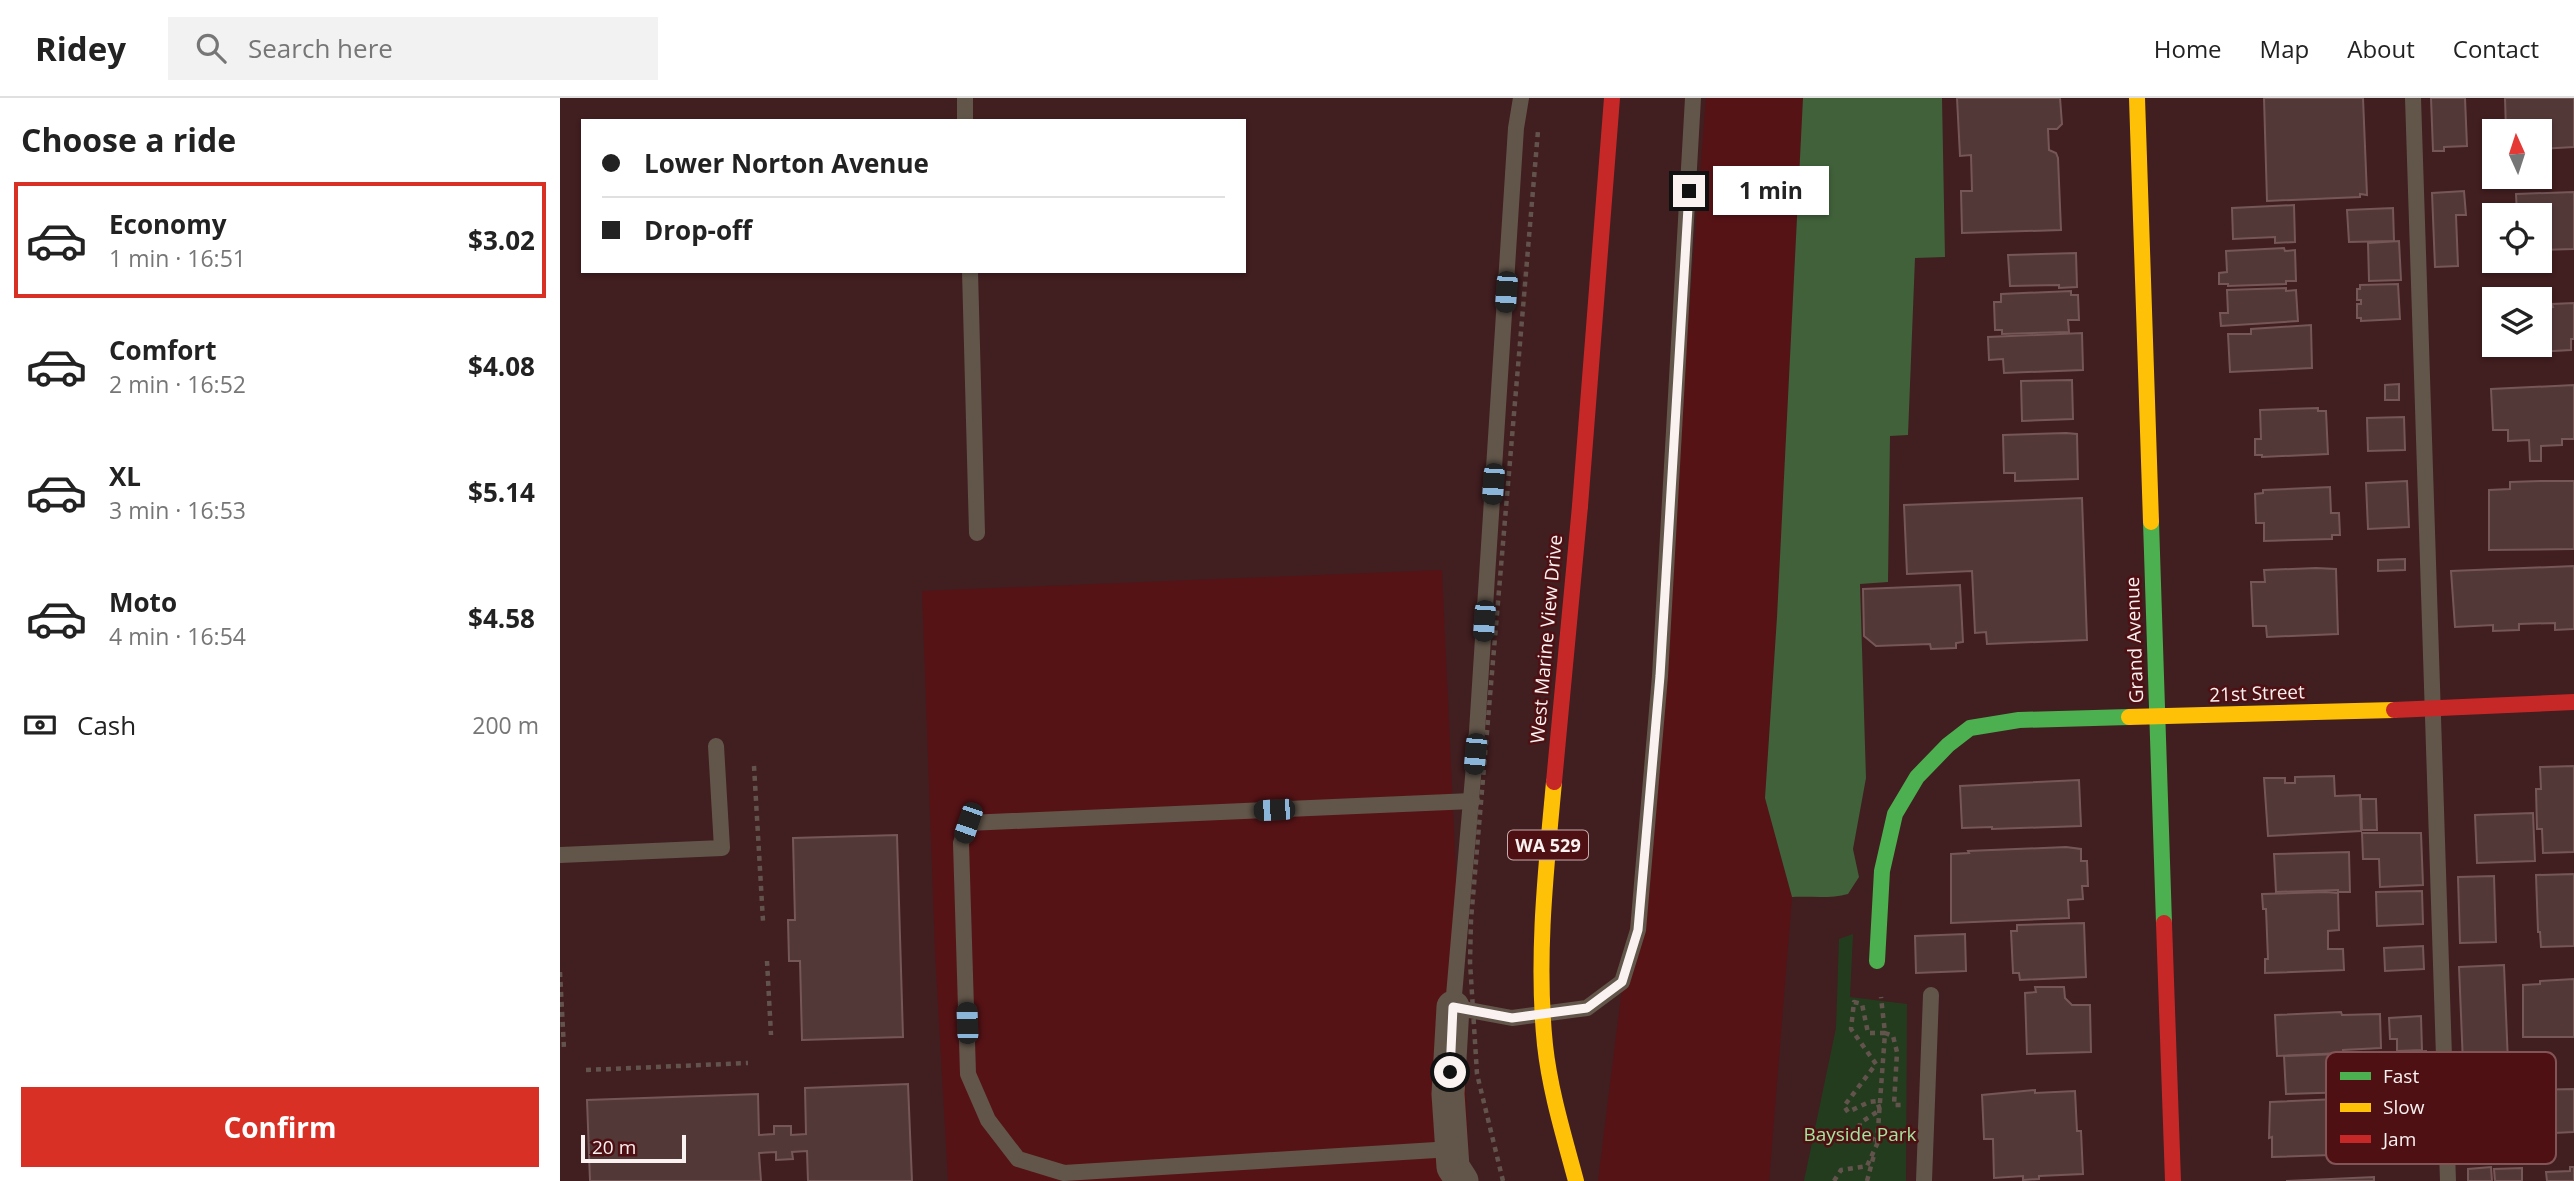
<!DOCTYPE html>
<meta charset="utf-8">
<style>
body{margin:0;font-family:"Open Sans",sans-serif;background:#f2f2f2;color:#222;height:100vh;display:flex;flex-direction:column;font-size:26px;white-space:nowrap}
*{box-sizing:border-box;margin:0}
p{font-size:23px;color:#767676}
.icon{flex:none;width:38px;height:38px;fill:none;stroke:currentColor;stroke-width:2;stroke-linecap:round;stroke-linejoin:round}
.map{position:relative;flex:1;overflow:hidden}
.details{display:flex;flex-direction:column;background:#fff;width:560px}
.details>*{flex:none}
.hud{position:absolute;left:21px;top:21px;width:665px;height:154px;border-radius:0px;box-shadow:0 2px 5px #0004;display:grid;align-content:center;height:154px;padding:0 21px;background:#fff}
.needle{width:46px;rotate:357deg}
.buttons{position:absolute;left:1922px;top:21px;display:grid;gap:14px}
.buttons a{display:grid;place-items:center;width:70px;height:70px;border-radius:0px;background:#fff;box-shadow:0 2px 5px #0004;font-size:35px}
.scale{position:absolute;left:21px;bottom:18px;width:105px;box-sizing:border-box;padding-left:7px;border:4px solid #faf1f1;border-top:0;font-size:19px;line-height:24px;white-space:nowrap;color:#faf1f1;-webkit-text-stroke:5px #4f1013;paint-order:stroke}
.end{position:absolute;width:32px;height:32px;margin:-16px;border:9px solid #faf1f1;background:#111;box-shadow:0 0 0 4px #111}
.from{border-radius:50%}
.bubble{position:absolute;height:49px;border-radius:0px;background:#fff;box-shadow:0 2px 5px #0004;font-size:23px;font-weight:700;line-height:49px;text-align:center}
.car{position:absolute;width:21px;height:42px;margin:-21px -10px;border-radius:9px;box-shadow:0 0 5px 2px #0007;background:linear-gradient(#222 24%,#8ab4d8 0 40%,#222 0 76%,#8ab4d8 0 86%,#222 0)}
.hud b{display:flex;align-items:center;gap:24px;height:66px;font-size:26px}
.hud b+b{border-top:2px solid #e0e0e0}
.hud i{width:18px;height:18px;background:#222}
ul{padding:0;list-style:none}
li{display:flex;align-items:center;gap:21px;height:116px;margin:0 14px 10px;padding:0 7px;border:4px solid transparent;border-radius:0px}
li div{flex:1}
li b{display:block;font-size:26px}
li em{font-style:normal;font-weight:700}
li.on{border-color:#d93025}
li>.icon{width:63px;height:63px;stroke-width:1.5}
h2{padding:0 21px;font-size:32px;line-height:84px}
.pay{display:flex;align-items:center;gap:18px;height:77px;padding:0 21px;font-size:26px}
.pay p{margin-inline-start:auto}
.button{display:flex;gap:14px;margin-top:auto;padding:14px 21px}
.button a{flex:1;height:80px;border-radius:0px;background:#d93025;color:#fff;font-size:28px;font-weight:700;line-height:80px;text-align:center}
header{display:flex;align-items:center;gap:42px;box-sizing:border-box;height:98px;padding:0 35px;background:#fff;border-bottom:2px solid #e0e0e0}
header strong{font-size:33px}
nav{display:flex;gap:38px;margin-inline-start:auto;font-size:24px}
.search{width:490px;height:63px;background:#f2f2f2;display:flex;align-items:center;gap:18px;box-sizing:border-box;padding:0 24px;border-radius:0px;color:#767676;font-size:26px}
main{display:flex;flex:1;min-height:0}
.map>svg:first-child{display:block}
</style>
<header>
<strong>Ridey</strong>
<div class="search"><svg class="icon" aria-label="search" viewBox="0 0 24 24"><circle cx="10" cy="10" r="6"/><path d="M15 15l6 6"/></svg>Search here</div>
<nav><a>Home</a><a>Map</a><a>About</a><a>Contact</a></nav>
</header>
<main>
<section class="details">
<h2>Choose a ride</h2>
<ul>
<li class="on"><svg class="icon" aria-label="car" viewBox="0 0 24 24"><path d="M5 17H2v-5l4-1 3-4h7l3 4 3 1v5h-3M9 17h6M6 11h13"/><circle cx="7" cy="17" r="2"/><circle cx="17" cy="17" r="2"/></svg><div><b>Economy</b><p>1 min · 16:51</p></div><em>$3.02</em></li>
<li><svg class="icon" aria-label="car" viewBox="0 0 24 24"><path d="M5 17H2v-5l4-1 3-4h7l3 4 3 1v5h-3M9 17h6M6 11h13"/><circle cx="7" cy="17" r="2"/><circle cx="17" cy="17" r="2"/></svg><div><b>Comfort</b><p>2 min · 16:52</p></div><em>$4.08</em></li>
<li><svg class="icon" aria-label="car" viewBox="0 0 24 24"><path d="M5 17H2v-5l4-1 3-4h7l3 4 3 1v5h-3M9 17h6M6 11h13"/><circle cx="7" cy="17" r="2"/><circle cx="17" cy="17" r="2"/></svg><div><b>XL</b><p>3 min · 16:53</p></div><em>$5.14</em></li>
<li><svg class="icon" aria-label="car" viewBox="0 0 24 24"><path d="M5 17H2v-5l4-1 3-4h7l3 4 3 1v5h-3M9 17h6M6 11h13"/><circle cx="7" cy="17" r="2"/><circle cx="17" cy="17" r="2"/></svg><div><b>Moto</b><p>4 min · 16:54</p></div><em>$4.58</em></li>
</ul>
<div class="pay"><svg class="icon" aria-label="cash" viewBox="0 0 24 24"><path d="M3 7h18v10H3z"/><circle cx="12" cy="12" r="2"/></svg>Cash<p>200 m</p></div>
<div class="button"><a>Confirm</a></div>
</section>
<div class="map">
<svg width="2014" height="1083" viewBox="0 0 2014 1083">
<rect width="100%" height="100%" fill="#411e20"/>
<g fill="#561316">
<path d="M1146,0h97l-26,519 -12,181 27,99 -23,284h-171l62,-498z"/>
<path d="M882,472l28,611h-522l-13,-230 -13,-360z"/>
</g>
<path fill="#243c1e" d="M1293,836l-3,63 57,7 -1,177h-102l32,-153 3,-89z"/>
<path fill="#40613a" d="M1243,0h139l3,159 -30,1 -7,177 -18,1 -2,146 -28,2 6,194 -13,71 6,28 -11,17c-17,5 -37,2 -56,3l-27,-99 12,-181z"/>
<g fill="#533838" stroke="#755758" stroke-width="2">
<path d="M1397,0h103l2,26 -5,5h-9l1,21 7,3 2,5 3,72 -99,3 -1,-42h11l-1,-36 -11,1z"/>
<path d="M1704,0h99l4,97 -7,-1v3l-93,4z"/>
<path d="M1871,0h34l2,48 -23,1v4h-11z"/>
<path d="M1945,0h69v49l-35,2v-18h-33z"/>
<path d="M1904,93l2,24h-10l2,51 -23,1 -3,-74z"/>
<path d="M2014,94v57l-35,1v-35h-22l-1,-21z"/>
<path d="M1734,107l1,37 -20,1v-6l-42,2 -1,-31z"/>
<path d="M1833,110l1,33 -45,1 -2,-32z"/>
<path d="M1839,143l2,39 -32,1 -1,-38z"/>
<path d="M1724,150l1,3 10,-1 1,31h-10v3l-58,2v-2h-9v-11l8,-1 -1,-21z"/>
<path d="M1516,155l1,34 -18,1v-3l-49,1 -2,-31z"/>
<path d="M1838,186l2,35 -39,2v-3h-4v-14h4v-4h-4v-11h3v-4z"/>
<path d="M1726,190v3l10,-1 2,31 -77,5 -1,-13h8l-1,-23z"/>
<path d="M1511,193v4h7l1,25h-11l1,12 -67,2v-4h-7l-1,-28h7v-8z"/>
<path d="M2014,205v36h-3v11l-56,3v-8h24v-37l14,-1 -1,-3z"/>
<path d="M1751,227l1,43 -82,4 -2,-38h23v-5z"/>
<path d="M1522,235l1,37 -79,3 -1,-14 -14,1 -1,-23z"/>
<path d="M1512,282l1,39 -51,2 -1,-40z"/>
<path d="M1839,286v16h-14v-15z"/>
<path d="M2014,287v54h-12v6l-21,1v15h-11l-1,-21 -21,1v-11h-15l-2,-41z"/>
<path d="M1758,310v3h8l2,43 -66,3v-2h-7v-16h6l-1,-29z"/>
<path d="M1844,319l1,33 -37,1 -1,-33z"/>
<path d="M1506,335l11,1 1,45 -63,2v-8h-11l-1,-38z"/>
<path d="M1847,383l2,46 -41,2 -2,-46z"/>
<path d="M1980,383h34v68l-85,1v-60l21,-1v-7z"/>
<path d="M1770,389l1,26h8l1,22h-8v4l-68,2v-18h-8l-1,-29 8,-1v-3z"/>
<path d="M1522,400l5,142 -100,4 -1,-12 -11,1 -3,-62 -65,3 -3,-69z"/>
<path d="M1845,461v11l-27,1v-11z"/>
<path d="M2014,468v63l-19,1v-7l-36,1v6l-26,1v-6l-38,2 -4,-56z"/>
<path d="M1756,470l20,1 2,65 -71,3 -1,-11h-13l-2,-44h14l-1,-12z"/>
<path d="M1400,487l3,57 -7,1v5l-25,1 -1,-5 -54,2 -12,-10 -1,-47z"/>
<path d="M2014,668v86l-31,1 -1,-24h-5l-1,-40h5l-1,-22z"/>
<path d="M1774,678l1,20 25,-1 1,36 -93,5 -4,-58h21v5h10v-6z"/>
<path d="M1519,682l2,46 -89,3v-2l-30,1 -2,-42z"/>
<path d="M1801,701h15l1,31h-15z"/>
<path d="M1973,715l2,48 -58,2 -2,-48z"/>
<path d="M1802,735h59l2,52 -43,2 -1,-28h-16z"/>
<path d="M337,737l6,202 -101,3 -2,-79h-11l-1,-41h7l-2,-82z"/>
<path d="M1506,749l15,2v12h6l1,25h-6l1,13 -15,1 1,18 -118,5v-69l18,-1 -1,-2z"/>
<path d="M1789,754l1,40h-12v-2l-62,2 -2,-38z"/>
<path d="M2014,776v72l-33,1 -1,-15h-2l-2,-57z"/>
<path d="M1934,778l2,66 -36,1 -2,-66z"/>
<path d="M1862,793l1,33 -46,2 -1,-34z"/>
<path d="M1766,794l12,1 1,37 -11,1v18h15l1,21 -79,3v-14h3l-2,-50h-3l-1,-15z"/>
<path d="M1524,825l2,54 -66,3 -1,-7h-6l-2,-42h6v-6z"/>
<path d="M1405,836l1,37 -50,2 -1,-37z"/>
<path d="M1863,848l1,23 -39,2 -1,-23z"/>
<path d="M1944,867l5,122 -45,1 -5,-121z"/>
<path d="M2014,881v58h-51v-52l17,-1v-3z"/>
<path d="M1475,889h29l1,11 7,7h18l1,47 -64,2 -2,-61 11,-1z"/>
<path d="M1781,914l1,3 38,-1 1,34 -38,2v3l-66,3 -2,-41z"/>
<path d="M1861,918l1,34 -25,1v-12h-7l-1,-21z"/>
<path d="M1866,953l2,30 -35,1 -1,-29z"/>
<path d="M1779,956l1,26 10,-1 1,13 -65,2 -2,-38z"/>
<path d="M348,986l4,97h-104l-1,-30 -15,1 1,7 -17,1v-8l-17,1 2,28h-171l-3,-81 171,-6 1,41 15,-1v-8h17v9l15,-1 -1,-46z"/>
<path d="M2014,991v43l-20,1v-5l-22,1 -2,-39z"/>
<path d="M1475,992v3l40,-2 2,40h4l2,43 -44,2v3l-16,1v-4l-29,2 -1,-39h-9l-2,-44z"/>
<path d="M1800,1000l2,56 -90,3v-20l-3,1 1,-36z"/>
<path d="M1931,1069l1,14h-24v-12z"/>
<path d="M2010,1069h4v14h-27l-1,-9 24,-1z"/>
<path d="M1962,1070v13h-27l-1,-12z"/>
<path d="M1814,1079v4h-88z"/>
</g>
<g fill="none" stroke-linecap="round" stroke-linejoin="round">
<g stroke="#62544d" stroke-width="4.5" stroke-dasharray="5 5" stroke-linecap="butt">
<path d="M194,668l9,155"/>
<path d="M207,863l4,74"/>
<path d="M0,874l4,77"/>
<path d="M26,972l162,-7"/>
<path d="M1317,1045l8,-110 8,3 4,16 -3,53h10"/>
<path d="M1274,1083l7,-11 26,-4 11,-24 -19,-12 1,-7 20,-13 -3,-9 -8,1 -21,10 -4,-6 32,-42 -25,-35 3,-27 8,2 6,29h17l-4,-36"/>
<path d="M1307,1083l7,-26"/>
</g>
<g stroke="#62564a" stroke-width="16">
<path d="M405,0v23"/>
<path d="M961,0l-5,30 -39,603 -24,276 59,11 75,-10 35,-26 16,-52 22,-254 33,-578"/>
<path d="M1853,0l35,1083"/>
<path d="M410,173l7,262"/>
<path d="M0,757l162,-7 -6,-102"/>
<path d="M892,1051l-388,24 -46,-14 -30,-39 -20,-46 -7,-231 7,-20 504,-22"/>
<path d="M1364,1083l7,-186"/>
</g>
<path stroke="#62564a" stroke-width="33" d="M893,909l-5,87 5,73 9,14"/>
<g stroke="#4caf50" stroke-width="16">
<path d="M1591,424l13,401"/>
<path d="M1317,863l5,-90 13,-57 22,-37 31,-32 22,-17 49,-8 110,-3"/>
</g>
<g stroke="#ffc107" stroke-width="16">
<path d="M1577,0l14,424"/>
<path d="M1569,619l265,-7"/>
</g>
<g stroke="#c62828" stroke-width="16">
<path d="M1020,408l32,-408"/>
<path d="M1834,612l180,-8"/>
<path d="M1604,825l9,258"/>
</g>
<path stroke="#62544d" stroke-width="4.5" stroke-dasharray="5 5" stroke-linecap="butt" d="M943,1083l-26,-107 -7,-112 1,-42 67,-789"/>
<path stroke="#ffc107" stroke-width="16" d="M994,684c-8,87 -18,176 -9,263 5,46 19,91 31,136"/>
<path stroke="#c62828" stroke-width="16" d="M994,684l26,-276"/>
</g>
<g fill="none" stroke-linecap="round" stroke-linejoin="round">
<path stroke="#faf1f1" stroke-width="9" d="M890,974l3,-65 59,11 75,-10 35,-26 16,-52 22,-254 29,-485"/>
</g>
<g text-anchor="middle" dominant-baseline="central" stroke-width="5" stroke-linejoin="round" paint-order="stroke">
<rect fill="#4f1013" stroke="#c7aeae" stroke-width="2" x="948" y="732.5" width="80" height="29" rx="5"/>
<g font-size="18" font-weight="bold" fill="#faf1f1">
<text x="988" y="747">WA 529</text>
</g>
<g font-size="19" fill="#faf1f1" stroke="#4f1013">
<text transform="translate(986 541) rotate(-85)">West Marine View Drive</text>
<text transform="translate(1574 542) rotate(-92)">Grand Avenue</text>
<text transform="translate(1697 595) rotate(-2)">21st Street</text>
</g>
<g font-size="19" fill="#a4e49f" stroke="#4f1013">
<text x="1300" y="1036">Bayside Park</text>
</g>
</g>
<rect x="1766" y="954" width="230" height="112" rx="10" fill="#4f1013" stroke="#825456" stroke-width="2"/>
<rect x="1780" y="974" width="31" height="8" fill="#4caf50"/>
<rect x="1780" y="1005" width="31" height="9" fill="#ffc107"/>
<rect x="1780" y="1037" width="31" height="8" fill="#c62828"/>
<g font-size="19" fill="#faf1f1">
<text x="1823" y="985">Fast</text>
<text x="1823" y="1016">Slow</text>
<text x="1823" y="1048">Jam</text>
</g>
</svg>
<div class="buttons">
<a><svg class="needle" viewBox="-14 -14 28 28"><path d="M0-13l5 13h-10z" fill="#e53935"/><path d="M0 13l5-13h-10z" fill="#767676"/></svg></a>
<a><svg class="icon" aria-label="locate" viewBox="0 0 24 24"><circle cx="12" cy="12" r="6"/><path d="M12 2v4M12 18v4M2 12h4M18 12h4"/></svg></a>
<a><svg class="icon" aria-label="layers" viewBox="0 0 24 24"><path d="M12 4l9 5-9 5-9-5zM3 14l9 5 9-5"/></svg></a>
</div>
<div class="scale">20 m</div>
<i class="end from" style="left:890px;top:974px"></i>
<i class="end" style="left:1129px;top:93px"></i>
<div class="bubble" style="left:1153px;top:68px;width:116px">1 min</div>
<i class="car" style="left:946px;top:194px;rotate:184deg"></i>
<i class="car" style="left:933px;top:386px;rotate:184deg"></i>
<i class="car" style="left:924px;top:523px;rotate:184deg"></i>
<i class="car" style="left:915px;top:656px;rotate:185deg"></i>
<i class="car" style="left:714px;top:712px;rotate:267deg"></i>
<i class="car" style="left:408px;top:725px;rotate:199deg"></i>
<i class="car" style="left:407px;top:925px;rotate:358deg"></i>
<div class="hud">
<b><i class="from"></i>Lower Norton Avenue</b>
<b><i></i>Drop-off</b>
</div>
</div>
</main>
